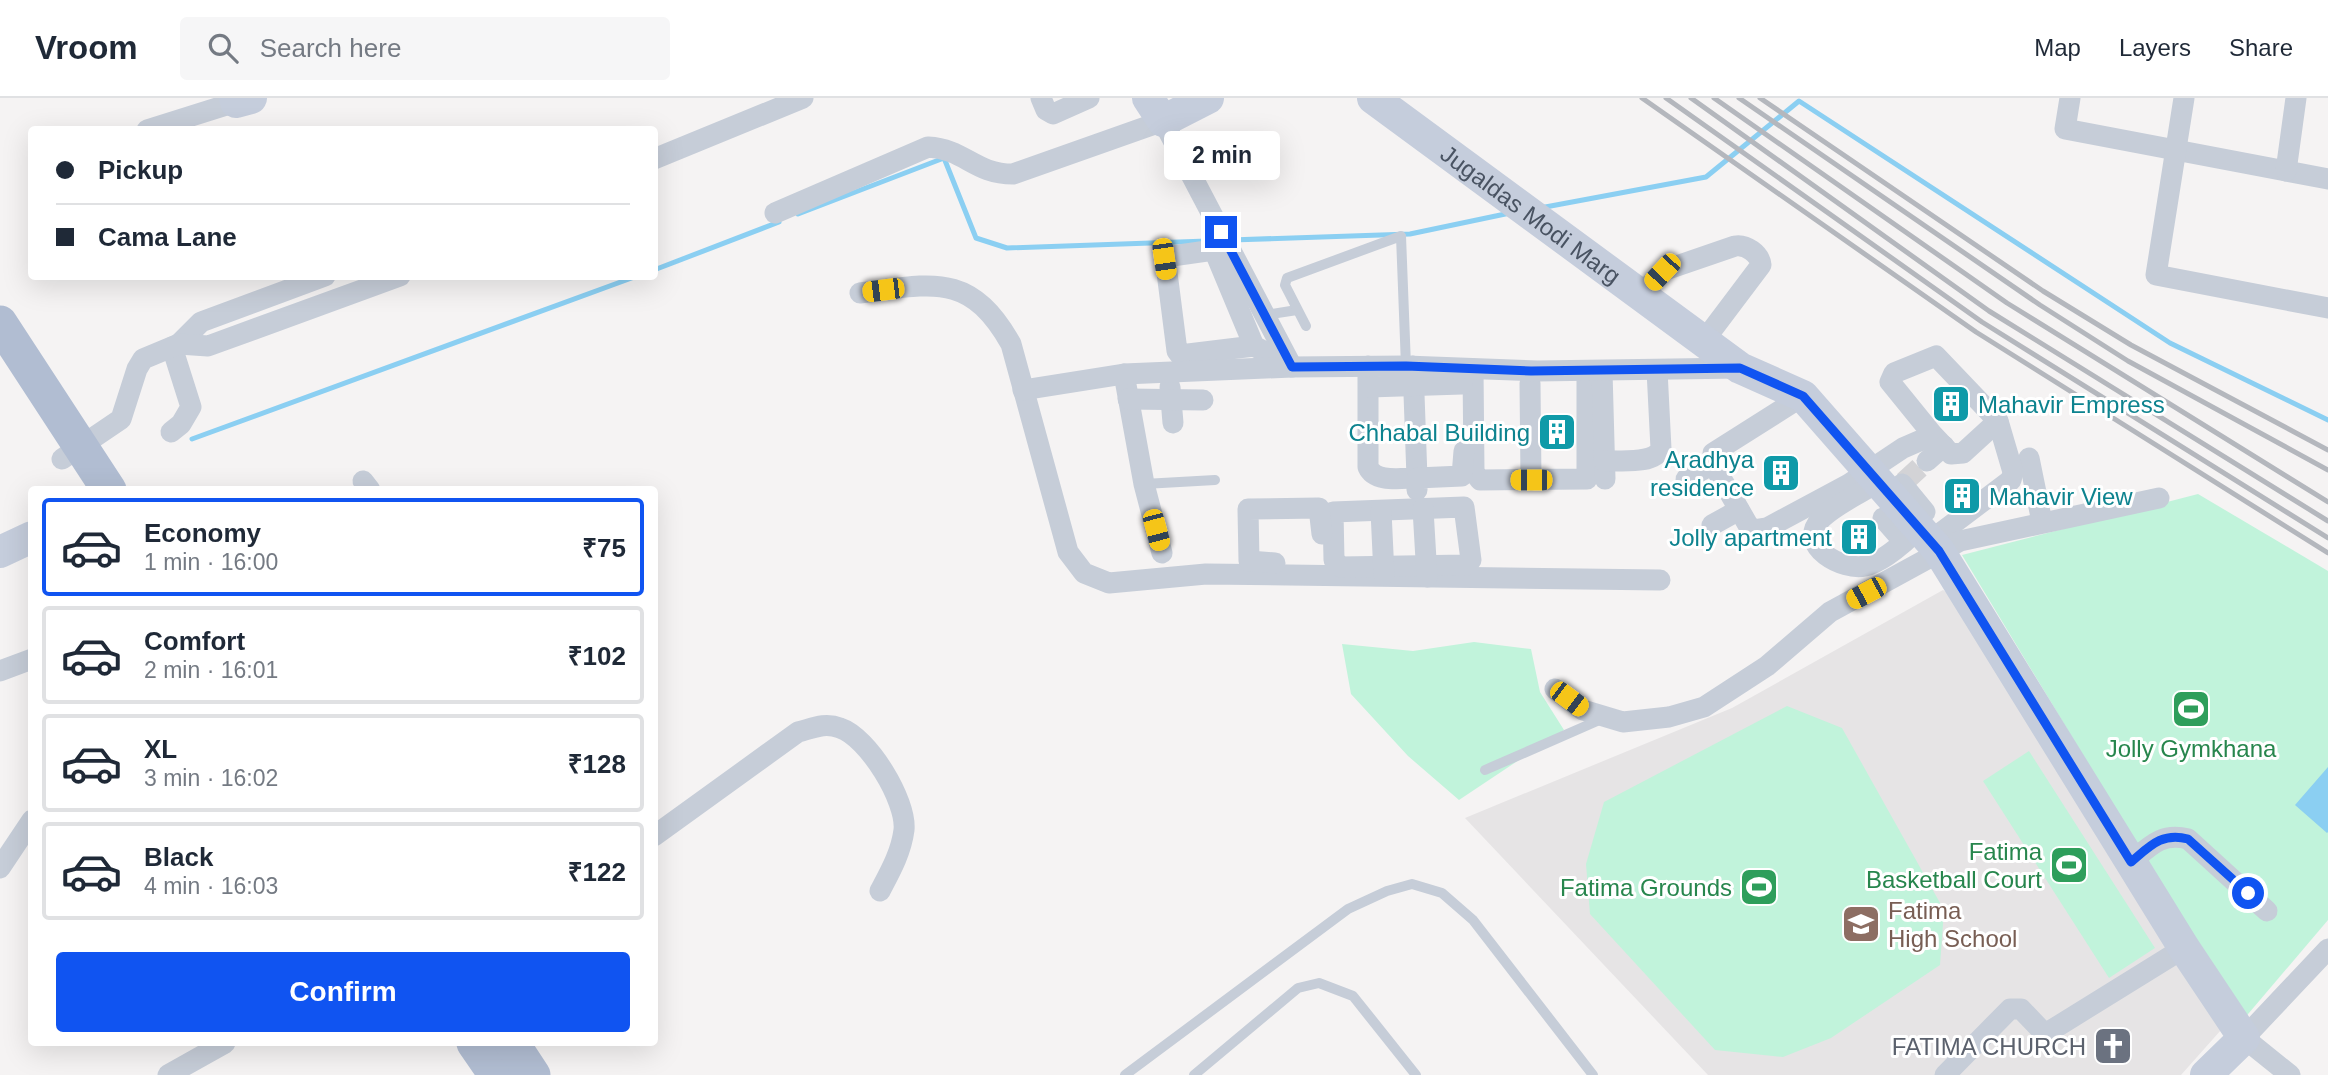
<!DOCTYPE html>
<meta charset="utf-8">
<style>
body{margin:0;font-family:Helvetica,sans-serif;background:#f6f6f7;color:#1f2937;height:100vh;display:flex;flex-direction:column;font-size:26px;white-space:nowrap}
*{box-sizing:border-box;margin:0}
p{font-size:23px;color:#747a83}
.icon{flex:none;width:38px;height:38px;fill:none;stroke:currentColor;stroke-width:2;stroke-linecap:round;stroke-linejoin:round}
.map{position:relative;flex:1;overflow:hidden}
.side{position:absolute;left:28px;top:388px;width:630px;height:560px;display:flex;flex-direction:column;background:#fff;border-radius:7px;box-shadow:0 7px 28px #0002}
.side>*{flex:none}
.banner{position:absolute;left:28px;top:28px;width:630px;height:154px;border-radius:7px;box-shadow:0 7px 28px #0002;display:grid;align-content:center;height:154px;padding:0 28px;background:#fff}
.end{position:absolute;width:32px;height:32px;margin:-16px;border:9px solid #1054f1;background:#fff;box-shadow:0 0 0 4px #fff}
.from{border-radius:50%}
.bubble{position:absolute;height:49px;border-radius:7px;background:#fff;box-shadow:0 7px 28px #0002;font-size:23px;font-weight:700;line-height:49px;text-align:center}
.car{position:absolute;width:21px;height:42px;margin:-21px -10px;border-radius:9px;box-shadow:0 0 5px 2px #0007;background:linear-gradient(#f5c518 24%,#345 0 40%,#f5c518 0 76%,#345 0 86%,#f5c518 0)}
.banner b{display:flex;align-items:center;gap:24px;height:66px;font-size:26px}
.banner b+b{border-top:2px solid #e0e1e3}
.banner i{width:18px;height:18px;background:#1f2937}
ul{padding:12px 0 0;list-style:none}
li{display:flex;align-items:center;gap:21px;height:98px;margin:0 14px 10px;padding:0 14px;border:4px solid #e0e1e3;border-radius:7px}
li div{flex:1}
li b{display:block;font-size:26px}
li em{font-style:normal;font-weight:700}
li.on{border-color:#1054f1}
li>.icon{width:63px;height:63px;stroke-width:1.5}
.cta{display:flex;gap:14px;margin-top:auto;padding:14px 28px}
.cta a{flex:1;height:80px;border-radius:7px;background:#1054f1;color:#fff;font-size:28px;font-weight:700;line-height:80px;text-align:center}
header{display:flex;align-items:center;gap:42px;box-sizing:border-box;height:98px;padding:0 35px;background:#fff;border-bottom:2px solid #e0e1e3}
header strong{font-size:33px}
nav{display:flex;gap:38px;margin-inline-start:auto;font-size:24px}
.search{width:490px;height:63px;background:#f6f6f7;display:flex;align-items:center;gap:18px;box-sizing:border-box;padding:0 24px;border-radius:7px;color:#747a83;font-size:26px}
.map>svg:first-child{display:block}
</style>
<header>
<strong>Vroom</strong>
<div class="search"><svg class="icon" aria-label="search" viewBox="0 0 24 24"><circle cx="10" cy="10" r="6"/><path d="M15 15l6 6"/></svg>Search here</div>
<nav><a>Map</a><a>Layers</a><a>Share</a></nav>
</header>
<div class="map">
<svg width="2328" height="977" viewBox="0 0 2328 977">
<rect width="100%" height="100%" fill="#f5f3f3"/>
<path fill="#e6e4e5" d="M1943,492l16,11 262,429 -40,45h-473l-243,-257 267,-110z"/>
<g fill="#c1f3db">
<path d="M2198,396l130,77v349l-85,100 -281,-465z"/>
<path d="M1474,544l57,7 9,43 24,38 -105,70 -51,-44 -57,-62 -9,-50 71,7z"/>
<path d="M1787,608l55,22 102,182 -4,55 -109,73 -48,19 -68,-7 -125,-136 -4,-50 18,-62z"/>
<path d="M2029,653l126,197 -46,30 -126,-197z"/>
</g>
<path fill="#8bcff2" d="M2328,669v65l-1,1 -32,-28z"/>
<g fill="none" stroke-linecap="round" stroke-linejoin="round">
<g stroke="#8bcff2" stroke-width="5">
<path d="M1540,110l166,-31 93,-76 371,242 158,77"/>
<path d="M798,116l146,-56 32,80 31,10 200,-7"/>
<path d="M1231,142l179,-6 100,-21"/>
<path d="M654,172l125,-48"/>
<path d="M192,341l445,-163"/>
</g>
<path stroke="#d3d3d6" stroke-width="21" stroke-dasharray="21 10" stroke-linecap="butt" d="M1904,384l23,-21"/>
<g stroke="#c6cdd8" stroke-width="10">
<path d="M1265,217l32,-5"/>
<path d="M1306,228l-21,-41 2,-7 114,-42 5,130"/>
<path d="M1144,386l71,-4"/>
<path d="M1485,672l119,-52"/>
<path d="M1125,977l223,-166 39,-18 25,-7 30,9 31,27 120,155"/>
<path d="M1194,977l104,-87 21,-5 34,13 63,79"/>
</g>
<g stroke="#c6cdd8" stroke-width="21">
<path d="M1041,0l5,12 7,4 36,-16"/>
<path d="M2070,0l-5,31 263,50"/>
<path d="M2184,0l-28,177 172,33"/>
<path d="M147,32l89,-28"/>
<path d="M654,61l149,-61"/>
<path d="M2286,73l10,-73"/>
<path d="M775,115l153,-66c37,2 46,27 85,27l150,-53 129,246"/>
<path d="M860,195c72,-9 110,-22 151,51l57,208 16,21 25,10 97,-9 454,6"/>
<path d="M1639,198l26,-26 70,-24c11,-2 25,8 26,19l-58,77"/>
<path d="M179,246l22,-22 124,-46"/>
<path d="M1254,248l-40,-96 -49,7 12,94 3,4 74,-9 37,20"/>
<path d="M1368,268v101c7,16 33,11 49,11l-4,-112"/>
<path d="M1473,271l1,103 6,8 107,-1v-108"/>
<path d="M1602,273l3,108"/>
<path d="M1124,276l20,110 18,69"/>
<path d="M1530,285l1,97"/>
<path d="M1170,289l3,36"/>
<path d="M1369,289l93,-3"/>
<path d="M1023,292l101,-16 168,-7 114,-1 131,5 203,-3"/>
<path d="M1803,298l-90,57v11l35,61 6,5 13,-2 82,-44 54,-36 30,-13 18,19 12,-1 35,-32 -62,-65 -42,17 -4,9 43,53"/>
<path d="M1128,301l75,1"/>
<path d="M171,334l10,-8 10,-17 -19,-60"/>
<path d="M2029,360l13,64"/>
<path d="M62,361l59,-40 16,-50 6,-10 36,-15 29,2 192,-70"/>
<path d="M1604,363c17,-1 49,4 57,-12l-4,-79"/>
<path d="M1927,363l17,-15"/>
<path d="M1686,381l27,-15"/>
<path d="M363,383l7,9"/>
<path d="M1874,386c-16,11 -41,22 -54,36 -23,27 23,51 45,46 18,-4 40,-24 53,-37"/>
<path d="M1902,386l23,28"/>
<path d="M1417,392v-12l45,-2 2,-25"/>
<path d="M1464,409l7,53 -5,5 -125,2 -7,-7 -1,-48z"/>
<path d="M1423,411l4,68"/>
<path d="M1381,413l3,64"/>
<path d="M1883,420l21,24"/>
<path d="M1712,427l27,-15"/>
<path d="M1930,443l81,-61 2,-8 -15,-51"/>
<path d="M1275,465l-26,-2 -1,-52 71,-1 3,26"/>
<path d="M0,573l32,-12"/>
<path d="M1555,591l28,21 40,12 46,-5 35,-10 63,-41 63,-54 130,-71 199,-43"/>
<path d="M654,738l144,-104c15,-4 27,-10 42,-4 28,9 67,73 64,102 -3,23 -14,42 -24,61"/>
<path d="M2131,764c19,-16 31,-30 57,-23l79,72"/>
<path d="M0,770l32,-48"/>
<path d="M168,977l57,-32"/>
<path d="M1945,977l65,-66h11l21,22h8l134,-83"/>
<path d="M2290,977l-46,-37 84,-89"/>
</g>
<g stroke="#c5cddc" stroke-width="32">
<path d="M235,0l1,4 15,-4"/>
<path d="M1148,0l15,23 45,-23"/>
<path id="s1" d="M1373,0l367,270 63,28 136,155 245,397 60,90 -38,37"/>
<path d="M0,454l32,-15"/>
</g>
<g stroke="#b1bdd2" stroke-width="35">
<path d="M0,225l109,167"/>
<path d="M474,945l22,32"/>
<path d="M512,945l21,32"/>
</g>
<g stroke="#b4b7bd" stroke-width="5">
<path d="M1642,0l334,234 352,221"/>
<path d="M1666,0l316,224 346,216"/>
<path d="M1691,0l298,213 339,210"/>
<path d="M1714,0l293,205 321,199"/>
<path d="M1739,0l301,207 88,56 200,109"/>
<path d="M1760,0l283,193 88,54 197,105"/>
</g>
</g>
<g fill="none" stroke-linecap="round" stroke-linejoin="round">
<path stroke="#1054f1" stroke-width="9" d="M1221,134l71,135 114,-1 125,5 209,-3 63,28 136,155 192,311c19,-16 31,-30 57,-23l60,54"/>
</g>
<defs>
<symbol id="building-square" viewBox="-11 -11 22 22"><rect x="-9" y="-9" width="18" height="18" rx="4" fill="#0f9aa8" stroke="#fff"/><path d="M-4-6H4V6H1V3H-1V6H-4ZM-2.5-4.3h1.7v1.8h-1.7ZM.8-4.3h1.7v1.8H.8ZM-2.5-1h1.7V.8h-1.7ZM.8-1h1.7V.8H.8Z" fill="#fff"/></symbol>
<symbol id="stadium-square" viewBox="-11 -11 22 22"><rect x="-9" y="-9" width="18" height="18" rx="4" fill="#2e9e5b" stroke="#fff"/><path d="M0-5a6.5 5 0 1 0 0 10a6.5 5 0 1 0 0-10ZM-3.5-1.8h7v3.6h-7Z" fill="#fff"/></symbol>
<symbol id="school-square" viewBox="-11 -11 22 22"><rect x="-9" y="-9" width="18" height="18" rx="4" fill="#8d6e63" stroke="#fff"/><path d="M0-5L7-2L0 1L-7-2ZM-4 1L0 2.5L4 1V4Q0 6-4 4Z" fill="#fff"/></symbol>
<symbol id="church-square" viewBox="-11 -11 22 22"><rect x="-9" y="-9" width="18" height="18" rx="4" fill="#6b7280" stroke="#fff"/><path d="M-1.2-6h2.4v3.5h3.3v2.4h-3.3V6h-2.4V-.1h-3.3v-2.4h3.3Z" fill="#fff"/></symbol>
</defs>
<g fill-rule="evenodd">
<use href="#building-square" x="1929" y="284" width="44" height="44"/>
<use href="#building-square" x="1535" y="312" width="44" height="44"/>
<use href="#building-square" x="1759" y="353" width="44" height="44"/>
<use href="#building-square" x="1940" y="376" width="44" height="44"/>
<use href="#building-square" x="1837" y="417" width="44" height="44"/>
<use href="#stadium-square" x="2169" y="589" width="44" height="44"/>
<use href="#stadium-square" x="2047" y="745" width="44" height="44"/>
<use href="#stadium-square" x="1737" y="767" width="44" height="44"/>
<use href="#school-square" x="1839" y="804" width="44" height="44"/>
<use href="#church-square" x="2091" y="926" width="44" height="44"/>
</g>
<g text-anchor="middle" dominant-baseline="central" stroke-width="6" stroke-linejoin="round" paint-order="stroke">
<g font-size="24" fill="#495362" stroke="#fff">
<text stroke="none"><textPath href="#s1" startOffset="196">Jugaldas Modi Marg</textPath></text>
</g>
<g font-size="24" fill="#0d838f" stroke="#fff" text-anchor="end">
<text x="1978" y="306" text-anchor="start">Mahavir Empress</text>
<text x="1530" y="334">Chhabal Building</text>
<text x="1754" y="361">Aradhya<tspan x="1754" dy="28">residence</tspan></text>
<text x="1989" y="398" text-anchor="start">Mahavir View</text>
<text x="1832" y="439">Jolly apartment</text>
</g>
<g font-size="24" fill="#27864d" stroke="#fff" text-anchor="end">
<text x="2191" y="650" text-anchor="middle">Jolly Gymkhana</text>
<text x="2042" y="753">Fatima<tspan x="2042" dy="28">Basketball Court</tspan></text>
<text x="1732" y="789">Fatima Grounds</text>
</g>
<g font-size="24" fill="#785e54" stroke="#fff" text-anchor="start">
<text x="1888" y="812">Fatima<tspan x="1888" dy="28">High School</tspan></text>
</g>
<g font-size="24" fill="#5b616d" stroke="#fff" text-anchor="end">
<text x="2086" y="948">FATIMA CHURCH</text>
</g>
</g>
</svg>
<i class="end from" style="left:2248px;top:795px"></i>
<i class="end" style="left:1221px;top:134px"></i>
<div class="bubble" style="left:1164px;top:33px;width:116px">2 min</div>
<i class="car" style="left:1164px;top:161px;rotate:172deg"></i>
<i class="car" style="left:1662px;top:174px;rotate:223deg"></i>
<i class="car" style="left:883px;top:192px;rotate:263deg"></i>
<i class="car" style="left:1531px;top:382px;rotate:270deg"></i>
<i class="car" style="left:1156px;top:432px;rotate:165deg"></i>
<i class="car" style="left:1866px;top:495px;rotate:242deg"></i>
<i class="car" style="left:1569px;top:601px;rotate:127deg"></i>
<div class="banner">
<b><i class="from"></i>Pickup</b>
<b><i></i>Cama Lane</b>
</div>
<section class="side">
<ul>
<li class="on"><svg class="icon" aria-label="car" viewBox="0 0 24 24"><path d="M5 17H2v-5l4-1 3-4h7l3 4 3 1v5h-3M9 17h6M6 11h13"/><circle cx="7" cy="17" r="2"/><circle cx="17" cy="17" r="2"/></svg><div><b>Economy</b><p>1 min · 16:00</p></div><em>₹75</em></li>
<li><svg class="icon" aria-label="car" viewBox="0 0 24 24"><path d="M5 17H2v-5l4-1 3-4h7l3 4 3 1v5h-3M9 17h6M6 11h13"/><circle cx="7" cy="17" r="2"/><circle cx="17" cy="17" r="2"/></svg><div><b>Comfort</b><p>2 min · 16:01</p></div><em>₹102</em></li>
<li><svg class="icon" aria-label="car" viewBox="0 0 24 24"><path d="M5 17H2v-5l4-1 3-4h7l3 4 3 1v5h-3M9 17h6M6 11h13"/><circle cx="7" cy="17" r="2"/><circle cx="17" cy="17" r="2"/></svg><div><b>XL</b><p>3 min · 16:02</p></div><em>₹128</em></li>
<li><svg class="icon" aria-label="car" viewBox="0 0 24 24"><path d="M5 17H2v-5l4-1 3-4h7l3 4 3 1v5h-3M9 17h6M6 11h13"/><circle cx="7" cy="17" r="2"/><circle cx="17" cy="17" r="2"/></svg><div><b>Black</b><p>4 min · 16:03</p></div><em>₹122</em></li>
</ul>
<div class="cta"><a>Confirm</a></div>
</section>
</div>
